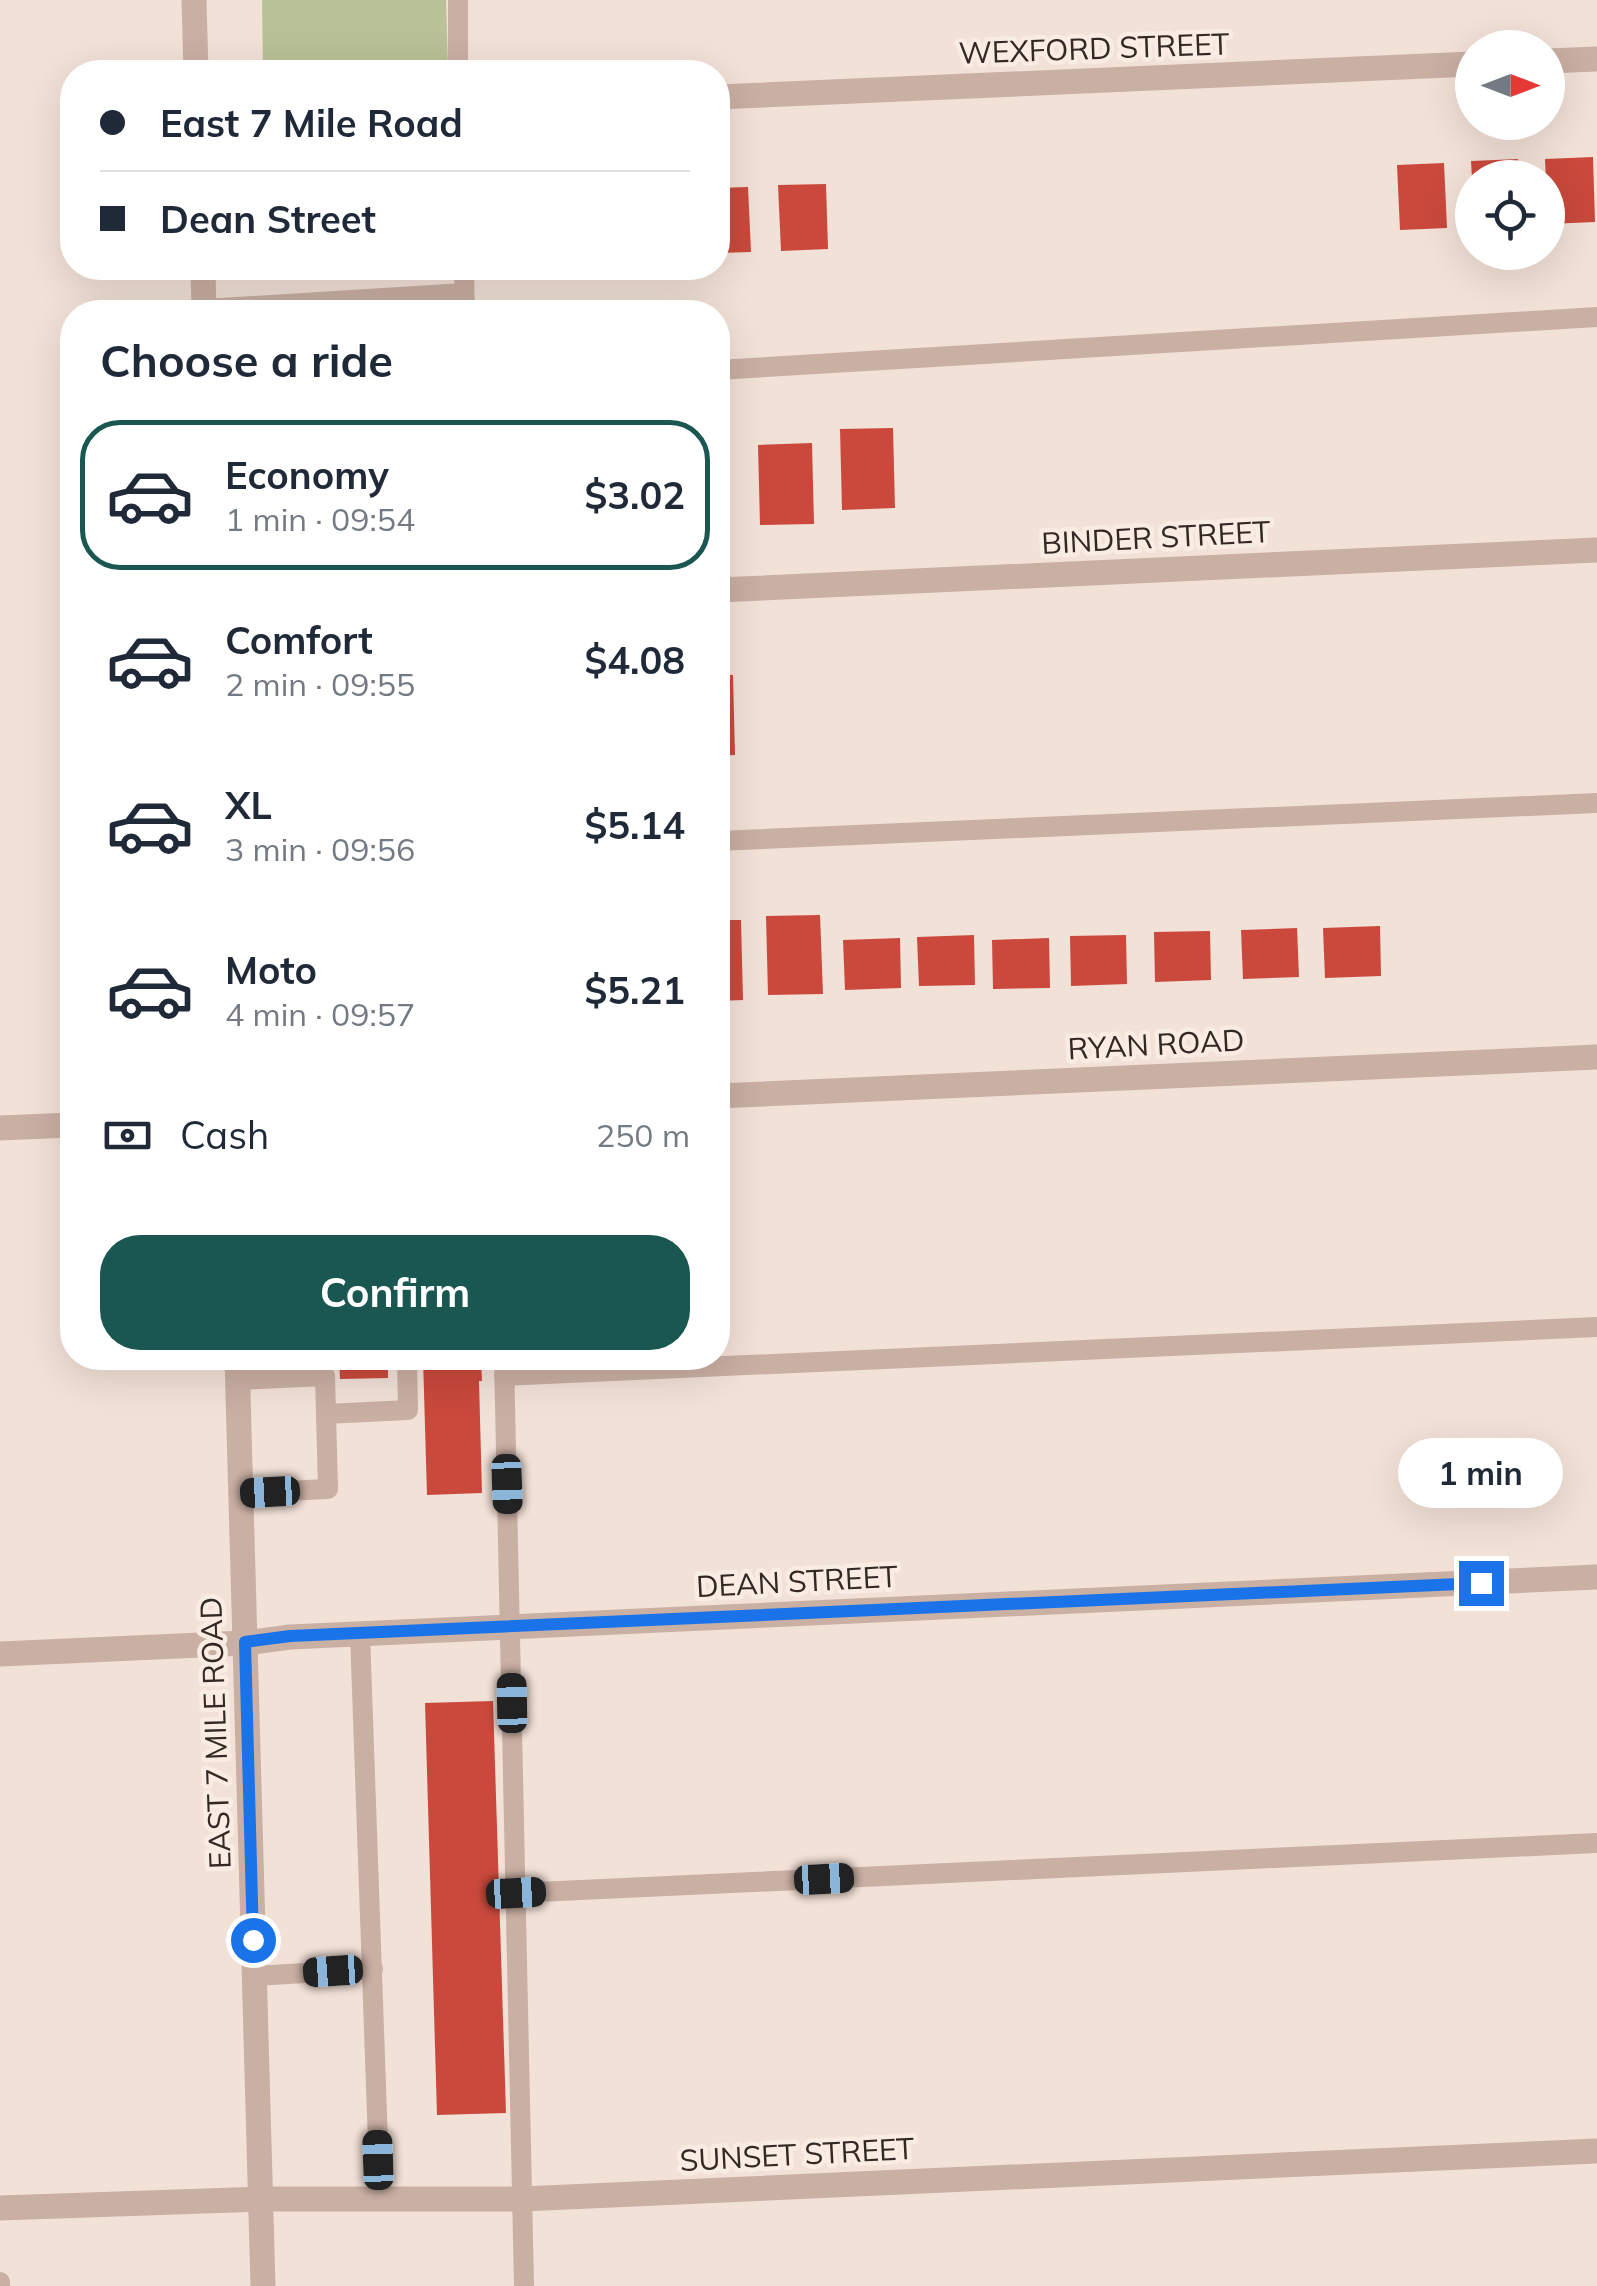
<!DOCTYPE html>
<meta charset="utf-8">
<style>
body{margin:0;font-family:Mulish,sans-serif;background:#f2f2f3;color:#1f2937;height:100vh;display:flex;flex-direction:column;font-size:38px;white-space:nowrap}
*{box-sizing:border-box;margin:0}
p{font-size:32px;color:#747a83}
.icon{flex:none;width:55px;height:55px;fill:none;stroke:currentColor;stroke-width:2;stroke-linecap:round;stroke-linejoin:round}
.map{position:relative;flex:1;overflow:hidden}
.side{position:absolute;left:60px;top:300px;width:670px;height:1070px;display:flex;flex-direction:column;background:#fff;border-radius:40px;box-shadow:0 10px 40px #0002}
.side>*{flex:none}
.hud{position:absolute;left:60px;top:60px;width:670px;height:220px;border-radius:40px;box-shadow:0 10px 40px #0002;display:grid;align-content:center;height:220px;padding:0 40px;background:#fff}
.needle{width:65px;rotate:90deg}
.tools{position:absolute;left:1455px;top:30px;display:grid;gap:20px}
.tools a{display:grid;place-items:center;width:110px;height:110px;border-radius:50%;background:#fff;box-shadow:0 10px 40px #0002;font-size:50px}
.end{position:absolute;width:45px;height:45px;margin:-22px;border:12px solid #1a73e8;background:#fff;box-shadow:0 0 0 5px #fff}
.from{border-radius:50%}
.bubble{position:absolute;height:70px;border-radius:35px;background:#fff;box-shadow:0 10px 40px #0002;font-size:32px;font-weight:700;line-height:70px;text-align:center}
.car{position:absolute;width:30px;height:60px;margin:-30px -15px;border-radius:12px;box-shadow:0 0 8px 2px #0007;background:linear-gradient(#222 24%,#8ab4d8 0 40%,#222 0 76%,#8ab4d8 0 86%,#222 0)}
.hud b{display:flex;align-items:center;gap:35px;height:95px;font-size:38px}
.hud b+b{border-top:2px solid #e0e1e3}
.hud i{width:25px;height:25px;background:#1f2937}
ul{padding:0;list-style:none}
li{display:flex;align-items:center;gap:30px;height:150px;margin:0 20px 15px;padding:0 20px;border:5px solid transparent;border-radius:40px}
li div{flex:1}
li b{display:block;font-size:38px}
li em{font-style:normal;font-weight:700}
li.active{border-color:#1a5751}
li>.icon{width:90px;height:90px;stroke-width:1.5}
h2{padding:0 40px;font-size:45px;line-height:120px}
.pay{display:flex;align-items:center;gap:25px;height:110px;padding:0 40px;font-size:38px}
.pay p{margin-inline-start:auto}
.primary-button{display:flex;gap:20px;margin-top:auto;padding:20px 40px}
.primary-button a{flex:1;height:115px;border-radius:40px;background:#1a5751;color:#fff;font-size:40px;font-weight:700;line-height:115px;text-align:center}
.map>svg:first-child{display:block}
</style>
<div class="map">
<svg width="1597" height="2286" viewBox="0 0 1597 2286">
<rect width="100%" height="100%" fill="#f2e1d7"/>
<path fill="#b9c197" d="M262,0h184l2,66 -98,6h-87z"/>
<g fill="#ca493c">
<path d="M1593,157l2,65 -47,2 -3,-65z"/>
<path d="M1518,159l1,19h-47l-1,-17z"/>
<path d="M1444,163l3,65 -47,2 -3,-65z"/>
<path d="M826,184l2,65 -47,2 -3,-66z"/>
<path d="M748,187l3,65 -33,1v-65z"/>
<path d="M893,428l2,80 -53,2 -2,-81z"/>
<path d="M812,443l2,81 -54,1 -2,-80z"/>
<path d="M718,675h15l2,80 -17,1z"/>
<path d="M820,915l3,79 -55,1 -2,-79z"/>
<path d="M718,920h23l2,80 -25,1z"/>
<path d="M1380,926l1,50 -56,2 -2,-50z"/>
<path d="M1297,928l2,49 -56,2 -2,-49z"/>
<path d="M1210,931l1,49 -56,2 -1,-50z"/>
<path d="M974,935l1,50 -56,1 -2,-49z"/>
<path d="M1126,935l1,49 -56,2 -1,-50z"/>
<path d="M900,938l1,50 -56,2 -2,-50z"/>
<path d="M1049,938l1,50 -57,1 -1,-49z"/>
<path d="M339,1358h49v20l-48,1z"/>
<path d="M423,1358h58l1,23h-3l3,112 -55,2z"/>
<path d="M493,1701l13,412 -69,2 -12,-412z"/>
</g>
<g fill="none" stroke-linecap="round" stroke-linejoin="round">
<g stroke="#caafa3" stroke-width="20">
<path d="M458,0v72"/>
<path d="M464,268l1,44"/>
<path d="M204,309l260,-16"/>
<path d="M718,370l879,-53"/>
<path d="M718,841l879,-38"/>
<path d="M504,1358l20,928"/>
<path d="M504,1376l1093,-49"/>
<path d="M237,1380l88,-4 3,113 -87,4"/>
<path d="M326,1414l82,-4 -1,-52"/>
<path d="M360,1634l20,565"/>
<path d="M516,1893l1081,-50"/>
<path d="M254,1976l119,-7"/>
<path d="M0,2282v4"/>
</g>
<g stroke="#caafa3" stroke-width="25">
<path d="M1548,61l49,-2"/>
<path d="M718,97l754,-33"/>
<path d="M718,590l879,-40"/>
<path d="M0,1654l245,-11 45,-6 1307,-60"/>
<path d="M0,2208l260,-9h262l1075,-48"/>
</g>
<g stroke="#caafa3" stroke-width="25">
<path d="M194,0l2,72"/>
<path d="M203,268l1,44"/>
<path d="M718,1096l879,-39"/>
<path d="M0,1128l72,-3"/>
<path d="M237,1358l26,928"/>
</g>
</g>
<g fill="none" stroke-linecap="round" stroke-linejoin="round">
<path stroke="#1a73e8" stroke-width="12" d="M253,1940l-8,-298 45,-6 1191,-53"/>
</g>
<g text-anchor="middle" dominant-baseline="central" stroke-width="9" stroke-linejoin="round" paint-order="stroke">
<g font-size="30" fill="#342825" stroke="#f9ece3">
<text transform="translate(1094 48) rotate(-2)">WEXFORD STREET</text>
<text transform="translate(1156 537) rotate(-3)">BINDER STREET</text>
<text transform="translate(1156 1044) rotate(-3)">RYAN ROAD</text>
<text transform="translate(797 1581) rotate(-3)">DEAN STREET</text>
<text transform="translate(215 1733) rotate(-92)">EAST 7 MILE ROAD</text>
<text transform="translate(797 2154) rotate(-3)">SUNSET STREET</text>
</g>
</g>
</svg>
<div class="tools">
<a><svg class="needle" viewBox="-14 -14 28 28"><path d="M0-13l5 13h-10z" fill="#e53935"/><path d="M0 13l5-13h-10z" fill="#747a83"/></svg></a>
<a><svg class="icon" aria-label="locate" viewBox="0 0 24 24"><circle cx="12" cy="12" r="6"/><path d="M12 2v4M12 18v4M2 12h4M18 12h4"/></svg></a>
</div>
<i class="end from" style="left:253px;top:1940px"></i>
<i class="end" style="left:1481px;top:1583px"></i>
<div class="bubble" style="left:1398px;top:1438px;width:165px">1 min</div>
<i class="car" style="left:507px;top:1484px;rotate:178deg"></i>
<i class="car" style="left:270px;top:1492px;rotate:267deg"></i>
<i class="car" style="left:512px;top:1703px;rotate:359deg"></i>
<i class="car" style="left:824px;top:1879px;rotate:87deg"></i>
<i class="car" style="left:516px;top:1893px;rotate:87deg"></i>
<i class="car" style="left:333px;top:1971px;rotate:266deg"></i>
<i class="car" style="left:378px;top:2160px;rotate:358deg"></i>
<div class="hud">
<b><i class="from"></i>East 7 Mile Road</b>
<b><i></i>Dean Street</b>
</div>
<section class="side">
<h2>Choose a ride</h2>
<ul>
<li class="active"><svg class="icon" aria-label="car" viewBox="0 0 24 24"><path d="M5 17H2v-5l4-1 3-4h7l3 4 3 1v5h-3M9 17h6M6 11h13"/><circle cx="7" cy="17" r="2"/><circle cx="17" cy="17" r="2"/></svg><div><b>Economy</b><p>1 min · 09:54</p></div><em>$3.02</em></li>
<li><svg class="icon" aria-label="car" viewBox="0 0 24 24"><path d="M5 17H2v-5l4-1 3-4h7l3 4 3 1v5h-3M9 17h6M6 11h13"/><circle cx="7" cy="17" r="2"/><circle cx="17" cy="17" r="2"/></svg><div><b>Comfort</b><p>2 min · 09:55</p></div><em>$4.08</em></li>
<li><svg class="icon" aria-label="car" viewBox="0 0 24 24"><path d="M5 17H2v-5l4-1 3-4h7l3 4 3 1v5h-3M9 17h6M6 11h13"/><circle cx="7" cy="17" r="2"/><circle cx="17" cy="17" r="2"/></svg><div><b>XL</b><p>3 min · 09:56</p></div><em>$5.14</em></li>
<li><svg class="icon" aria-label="car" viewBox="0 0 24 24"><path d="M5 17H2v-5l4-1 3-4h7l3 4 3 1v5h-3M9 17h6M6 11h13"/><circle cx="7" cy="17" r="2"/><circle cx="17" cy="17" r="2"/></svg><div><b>Moto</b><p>4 min · 09:57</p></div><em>$5.21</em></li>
</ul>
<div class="pay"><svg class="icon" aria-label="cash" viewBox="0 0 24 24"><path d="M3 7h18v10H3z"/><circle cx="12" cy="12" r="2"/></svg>Cash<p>250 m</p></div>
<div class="primary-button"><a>Confirm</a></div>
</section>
</div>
